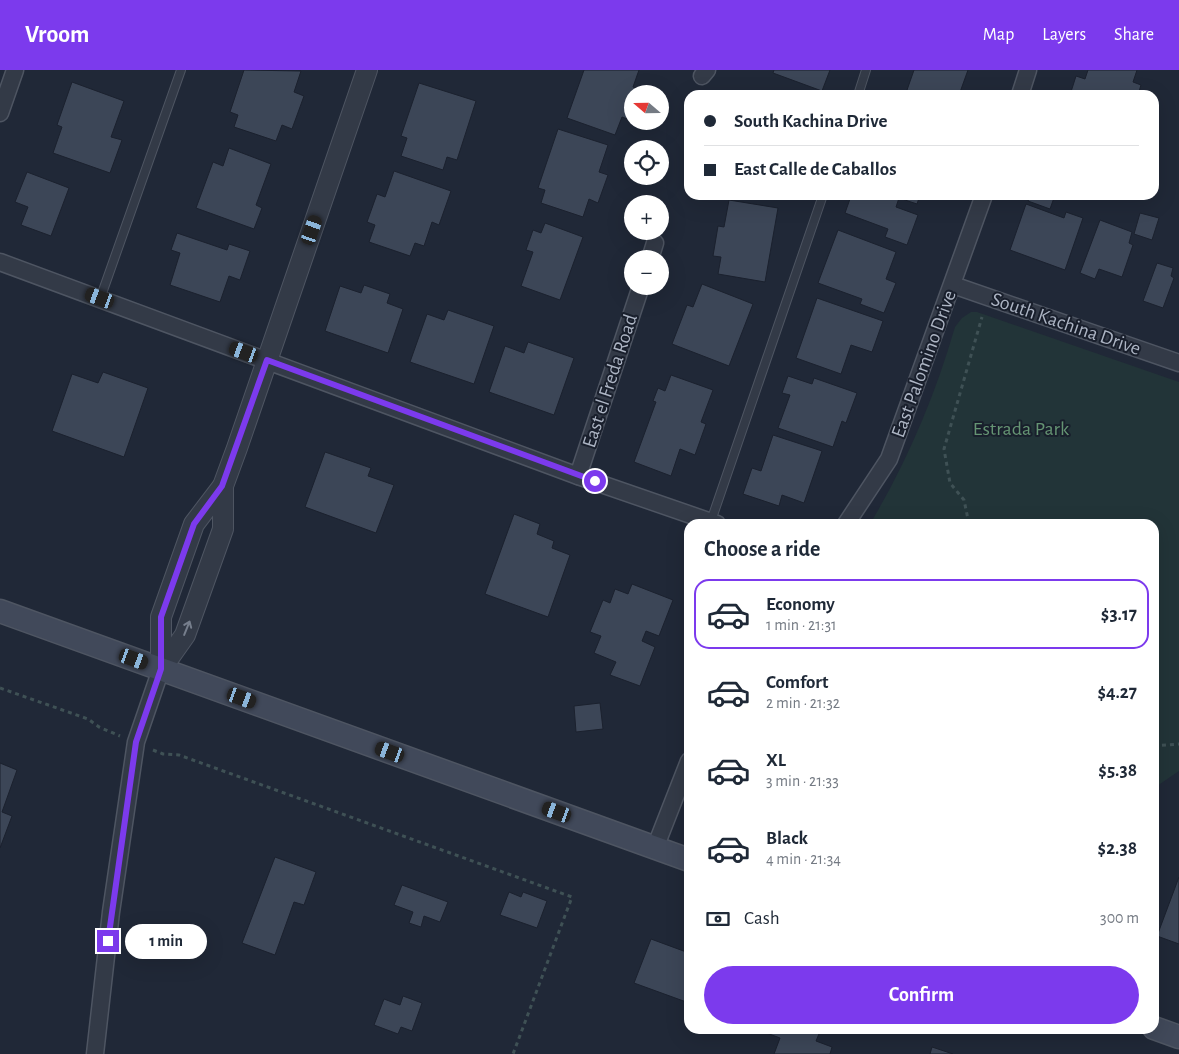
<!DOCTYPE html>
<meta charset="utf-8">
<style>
body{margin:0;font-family:"Alegreya Sans",sans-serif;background:#f6f6f7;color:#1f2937;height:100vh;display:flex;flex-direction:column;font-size:19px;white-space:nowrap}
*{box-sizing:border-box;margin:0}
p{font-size:16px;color:#747a83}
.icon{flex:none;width:28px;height:28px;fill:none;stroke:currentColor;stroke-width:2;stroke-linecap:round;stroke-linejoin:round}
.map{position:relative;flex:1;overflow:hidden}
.panel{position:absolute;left:684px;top:449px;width:475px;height:515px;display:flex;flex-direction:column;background:#fff;border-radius:15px;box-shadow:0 5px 20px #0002}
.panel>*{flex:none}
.hud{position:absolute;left:684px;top:20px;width:475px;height:110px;border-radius:15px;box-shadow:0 5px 20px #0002;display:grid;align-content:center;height:110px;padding:0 20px;background:#fff}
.needle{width:32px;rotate:290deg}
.buttons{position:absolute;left:624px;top:15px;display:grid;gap:10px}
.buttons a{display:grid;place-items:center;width:45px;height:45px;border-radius:50%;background:#fff;box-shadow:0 5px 20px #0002;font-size:25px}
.end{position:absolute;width:22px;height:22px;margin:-11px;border:6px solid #7c3aed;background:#fff;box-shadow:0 0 0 2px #fff}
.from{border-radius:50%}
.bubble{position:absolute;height:35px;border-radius:18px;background:#fff;box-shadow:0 5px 20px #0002;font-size:16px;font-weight:600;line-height:35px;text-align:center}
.car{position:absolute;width:15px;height:30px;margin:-15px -8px;border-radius:6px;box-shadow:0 0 4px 1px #0007;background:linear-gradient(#222 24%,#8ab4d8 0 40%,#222 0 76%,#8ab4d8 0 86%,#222 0)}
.hud b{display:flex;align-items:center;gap:18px;height:48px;font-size:19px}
.hud b+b{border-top:1px solid #e0e1e3}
.hud i{width:12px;height:12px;background:#1f2937}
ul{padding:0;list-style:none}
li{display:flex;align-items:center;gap:15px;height:70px;margin:0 10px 8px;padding:0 10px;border:2px solid transparent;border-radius:15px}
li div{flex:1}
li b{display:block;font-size:19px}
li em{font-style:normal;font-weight:600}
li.current{border-color:#7c3aed}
li>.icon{width:45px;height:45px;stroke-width:1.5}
h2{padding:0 20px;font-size:22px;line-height:60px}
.pay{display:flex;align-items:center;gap:12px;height:55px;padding:0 20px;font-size:19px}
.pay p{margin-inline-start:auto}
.action{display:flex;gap:10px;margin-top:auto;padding:10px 20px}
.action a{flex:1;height:58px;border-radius:30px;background:#7c3aed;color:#fff;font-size:20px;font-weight:600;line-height:58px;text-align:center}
header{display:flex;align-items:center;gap:30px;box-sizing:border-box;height:70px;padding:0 25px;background:#7c3aed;color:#fff}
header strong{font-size:24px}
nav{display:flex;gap:28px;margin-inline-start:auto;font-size:18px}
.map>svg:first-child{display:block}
</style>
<header>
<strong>Vroom</strong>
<nav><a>Map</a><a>Layers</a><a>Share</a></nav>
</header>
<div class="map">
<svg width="1179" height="984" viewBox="0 0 1179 984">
<rect width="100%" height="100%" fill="#202837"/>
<path fill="#223438" d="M971,242h6l202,70v389l-25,17v-264h-284c37,-62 65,-128 85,-197l7,-9z"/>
<g fill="#3c4657" stroke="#1b212e">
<path d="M244,0l57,1 -7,21 10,4 -12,33 -10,-4 -6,16 -42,-14 4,-12 -8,-3z"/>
<path d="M584,0h55l-6,17 8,3 -1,4h-8l-2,26 -8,-3 -7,18 -48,-17z"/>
<path d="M774,0h56l-8,21 -49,-18z"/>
<path d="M914,0h54l-9,25h-38l-14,-5z"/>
<path d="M1088,0h49l-4,12 8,3 -3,10h-68l6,-19 9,3z"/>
<path d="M72,12l52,19 -13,36 11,3 -12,33 -57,-20 9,-26 -5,-2z"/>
<path d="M419,13l57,18 -19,59 -10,-3 -4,13 -42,-14 6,-18 -6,-2z"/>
<path d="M558,59l50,16 -9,27 9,3 -10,28 -9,-4 -6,18 -42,-14 4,-13 -7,-2z"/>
<path d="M229,78l42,16 -15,41 6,3 -8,21 -58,-21 17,-46 10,4z"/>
<path d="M394,101l57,20 -12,34 -7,-3 -8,24 -9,-3 -5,13 -41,-14 6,-17 -8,-3 10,-28 8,3z"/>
<path d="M27,102l42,16 -18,48 -30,-11 7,-18 -13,-5z"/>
<path d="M858,125h62l-3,9 -18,-6 -3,9 22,8 -11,30 -22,-8 3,-8 -43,-16 6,-17 6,2z"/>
<path d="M1031,125h24l-5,14 -22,-8z"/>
<path d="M729,130l49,8 -13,74 -47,-8 3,-17 -8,-1 5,-30 6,1z"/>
<path d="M1026,134l38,14 2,-6 17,6 -18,52 -55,-20z"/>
<path d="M1140,143l19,5 -7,22 -18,-6z"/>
<path d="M1100,150l32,12 -3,11 4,2 -11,32 -23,-8 -4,10 -15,-6z"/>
<path d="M545,153l38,14 -23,63 -39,-14 12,-34 -7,-2 7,-20 8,3z"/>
<path d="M838,160l58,22 -10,27 10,4 -12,30 -24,-9 2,-5 -44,-16z"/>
<path d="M177,163l50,17 2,-6 21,7 -10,29 -11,-4 -9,26 -50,-17 10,-32 -9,-3z"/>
<path d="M1157,193l16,5 -2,8 3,2 -11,30 -20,-7z"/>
<path d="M702,214l51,20 -24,62 -57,-22 15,-39 6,2z"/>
<path d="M364,215l26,9 -3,9 16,6 -15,44 -63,-22 15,-45 21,7z"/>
<path d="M817,228l66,23 -11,31 -21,-7 -10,29 -45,-16z"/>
<path d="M448,240l46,16 -20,58 -64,-22 17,-48 17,6z"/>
<path d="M528,272l46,16 -20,57 -65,-23 16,-46 19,7z"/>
<path d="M103,302l45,16 -24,69 -72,-26 20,-57 26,9z"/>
<path d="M671,305l42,15 -12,32 5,2 -11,31 -15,-6 -9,27 -37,-14 22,-60 -3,-1 5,-13 7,3z"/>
<path d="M788,306l24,8 2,-6 43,15 -11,30 -4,-2 -9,26 -55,-19 12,-33 -8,-2z"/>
<path d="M773,365l49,16 -18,52 -22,-8 -3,11 -36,-12 9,-26 9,3z"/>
<path d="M325,382l46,16 -3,8 26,9 -18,48 -71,-26z"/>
<path d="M514,444l26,10 -3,10 17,7 -2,7 18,7 -22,62 -63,-23z"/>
<path d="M632,514l41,16 -14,36 -13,-5 -4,10 13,6 -15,39 -30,-11 6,-13 -22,-9 7,-17 -11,-4 13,-32 7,3 5,-14 13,5z"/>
<path d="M600,633l3,26 -27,3 -2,-26z"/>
<path d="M0,693l17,7 -15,42 10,4 -12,32z"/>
<path d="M275,787l41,15 -12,33 -10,-3 -19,53 -33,-12z"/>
<path d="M1179,807v67l-22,-8z"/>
<path d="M402,815l46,17 -8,20 -16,-6 -3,11 -12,-4 4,-11 -19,-7z"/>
<path d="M509,822l12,5 2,-5 24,9 -10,27 -37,-13z"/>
<path d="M651,869l38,14v50l-55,-20z"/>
<path d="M403,926l19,7 -10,28 -11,-4 -3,7 -24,-9 10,-26 16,6z"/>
<path d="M756,959h65l-5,12 16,6 -2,7h-56l6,-16z"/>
<path d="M932,977l21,7h-23z"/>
</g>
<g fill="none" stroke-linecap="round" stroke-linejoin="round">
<defs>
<g id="service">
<path d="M858,25l8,-25"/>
<path d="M100,229l81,-229"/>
<path d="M711,451l112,-326"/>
</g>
<g id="minor">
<path d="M702,6l5,-6"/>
<path d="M1020,25l8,-25"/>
<path d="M0,43l15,-43"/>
<path d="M650,189l5,-16"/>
<path d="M0,192l578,214 139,48"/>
<path d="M953,215l226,78"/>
<path d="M578,406l63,-190"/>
<path d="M846,454l43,-65 95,-264"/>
<path d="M655,778l34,-87"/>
<path d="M95,984l16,-142 25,-170 25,-73"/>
</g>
<g id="tertiary">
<path d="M161,599v-52l33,-93 29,-38 14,-38 130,-378"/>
<path d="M161,599l24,-34 38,-106v-43"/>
</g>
<g id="secondary">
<path d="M0,541l689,249"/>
<path d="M1154,958l25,9"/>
</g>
</defs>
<use href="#service" stroke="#4e5562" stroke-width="10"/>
<use href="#minor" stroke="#4e5562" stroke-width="19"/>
<use href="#tertiary" stroke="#4e5562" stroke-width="22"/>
<use href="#secondary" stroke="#4e5562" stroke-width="25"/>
<g stroke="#3f5155" stroke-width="3" stroke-dasharray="4 4" stroke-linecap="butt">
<path d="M969,454l-5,-24 -14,-17 -6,-34 38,-132"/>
<path d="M0,618l88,31 11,8 21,9"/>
<path d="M1154,676l25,-2"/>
<path d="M153,680l10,4 16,1 393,142 -59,157"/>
</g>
<use href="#service" stroke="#333a47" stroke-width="8"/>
<use href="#minor" stroke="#333a47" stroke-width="16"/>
<use href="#tertiary" stroke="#333a47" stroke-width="20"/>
<use href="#secondary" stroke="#41495a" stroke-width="22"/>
</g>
<defs><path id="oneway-shaft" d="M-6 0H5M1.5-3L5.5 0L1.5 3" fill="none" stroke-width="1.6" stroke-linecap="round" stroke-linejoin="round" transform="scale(1.25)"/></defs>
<use stroke="#767e8c" href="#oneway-shaft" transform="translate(187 558) rotate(-68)"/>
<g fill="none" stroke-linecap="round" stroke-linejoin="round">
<path stroke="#7c3aed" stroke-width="6" d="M108,871l28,-199 25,-73v-52l33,-93 28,-38 45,-126 328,121"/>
</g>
<g text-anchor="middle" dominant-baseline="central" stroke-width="4" stroke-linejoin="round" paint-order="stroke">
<g font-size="20" fill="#adb5c4" stroke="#191f2c">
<text transform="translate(1066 254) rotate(19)">South Kachina Drive</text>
<text transform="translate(924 294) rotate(-70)">East Palomino Drive</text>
<text transform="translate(610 311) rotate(-72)">East el Freda Road</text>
</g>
<g font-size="20" fill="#659473" stroke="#191f2c">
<text x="1021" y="359">Estrada Park</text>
</g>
</g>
</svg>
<div class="buttons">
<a><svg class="needle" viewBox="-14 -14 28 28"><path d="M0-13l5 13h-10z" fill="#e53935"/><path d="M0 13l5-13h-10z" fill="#747a83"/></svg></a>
<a><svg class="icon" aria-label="locate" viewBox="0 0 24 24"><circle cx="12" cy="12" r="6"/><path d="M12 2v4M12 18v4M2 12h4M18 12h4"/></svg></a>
<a>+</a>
<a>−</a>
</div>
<i class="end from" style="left:595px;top:411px"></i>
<i class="end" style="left:108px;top:871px"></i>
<div class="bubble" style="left:125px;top:854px;width:82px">1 min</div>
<i class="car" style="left:312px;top:160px;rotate:19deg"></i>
<i class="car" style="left:100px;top:228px;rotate:290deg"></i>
<i class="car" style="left:244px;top:282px;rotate:290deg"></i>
<i class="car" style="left:134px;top:589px;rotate:110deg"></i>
<i class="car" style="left:242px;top:628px;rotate:110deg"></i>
<i class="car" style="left:390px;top:682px;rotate:290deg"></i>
<i class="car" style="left:557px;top:742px;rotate:290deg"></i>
<div class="hud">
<b><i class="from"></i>South Kachina Drive</b>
<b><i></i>East Calle de Caballos</b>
</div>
<section class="panel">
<h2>Choose a ride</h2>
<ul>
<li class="current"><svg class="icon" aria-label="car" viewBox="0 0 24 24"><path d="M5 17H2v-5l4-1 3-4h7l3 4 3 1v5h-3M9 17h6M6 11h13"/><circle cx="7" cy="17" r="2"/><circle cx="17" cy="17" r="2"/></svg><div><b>Economy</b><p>1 min · 21:31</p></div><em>$3.17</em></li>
<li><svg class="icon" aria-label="car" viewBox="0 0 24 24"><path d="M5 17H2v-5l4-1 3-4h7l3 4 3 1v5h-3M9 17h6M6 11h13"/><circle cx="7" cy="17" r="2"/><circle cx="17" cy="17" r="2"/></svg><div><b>Comfort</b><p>2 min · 21:32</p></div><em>$4.27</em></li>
<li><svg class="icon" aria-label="car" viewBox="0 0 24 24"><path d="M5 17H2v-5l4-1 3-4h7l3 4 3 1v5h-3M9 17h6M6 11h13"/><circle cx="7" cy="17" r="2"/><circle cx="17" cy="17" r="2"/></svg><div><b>XL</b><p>3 min · 21:33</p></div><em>$5.38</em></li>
<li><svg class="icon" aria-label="car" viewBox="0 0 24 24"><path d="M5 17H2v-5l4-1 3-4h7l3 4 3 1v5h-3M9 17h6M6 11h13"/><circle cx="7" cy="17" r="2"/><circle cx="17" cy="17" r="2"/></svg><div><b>Black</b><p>4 min · 21:34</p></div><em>$2.38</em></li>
</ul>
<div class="pay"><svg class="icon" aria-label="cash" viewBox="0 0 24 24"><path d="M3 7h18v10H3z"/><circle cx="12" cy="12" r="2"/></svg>Cash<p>300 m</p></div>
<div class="action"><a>Confirm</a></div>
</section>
</div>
